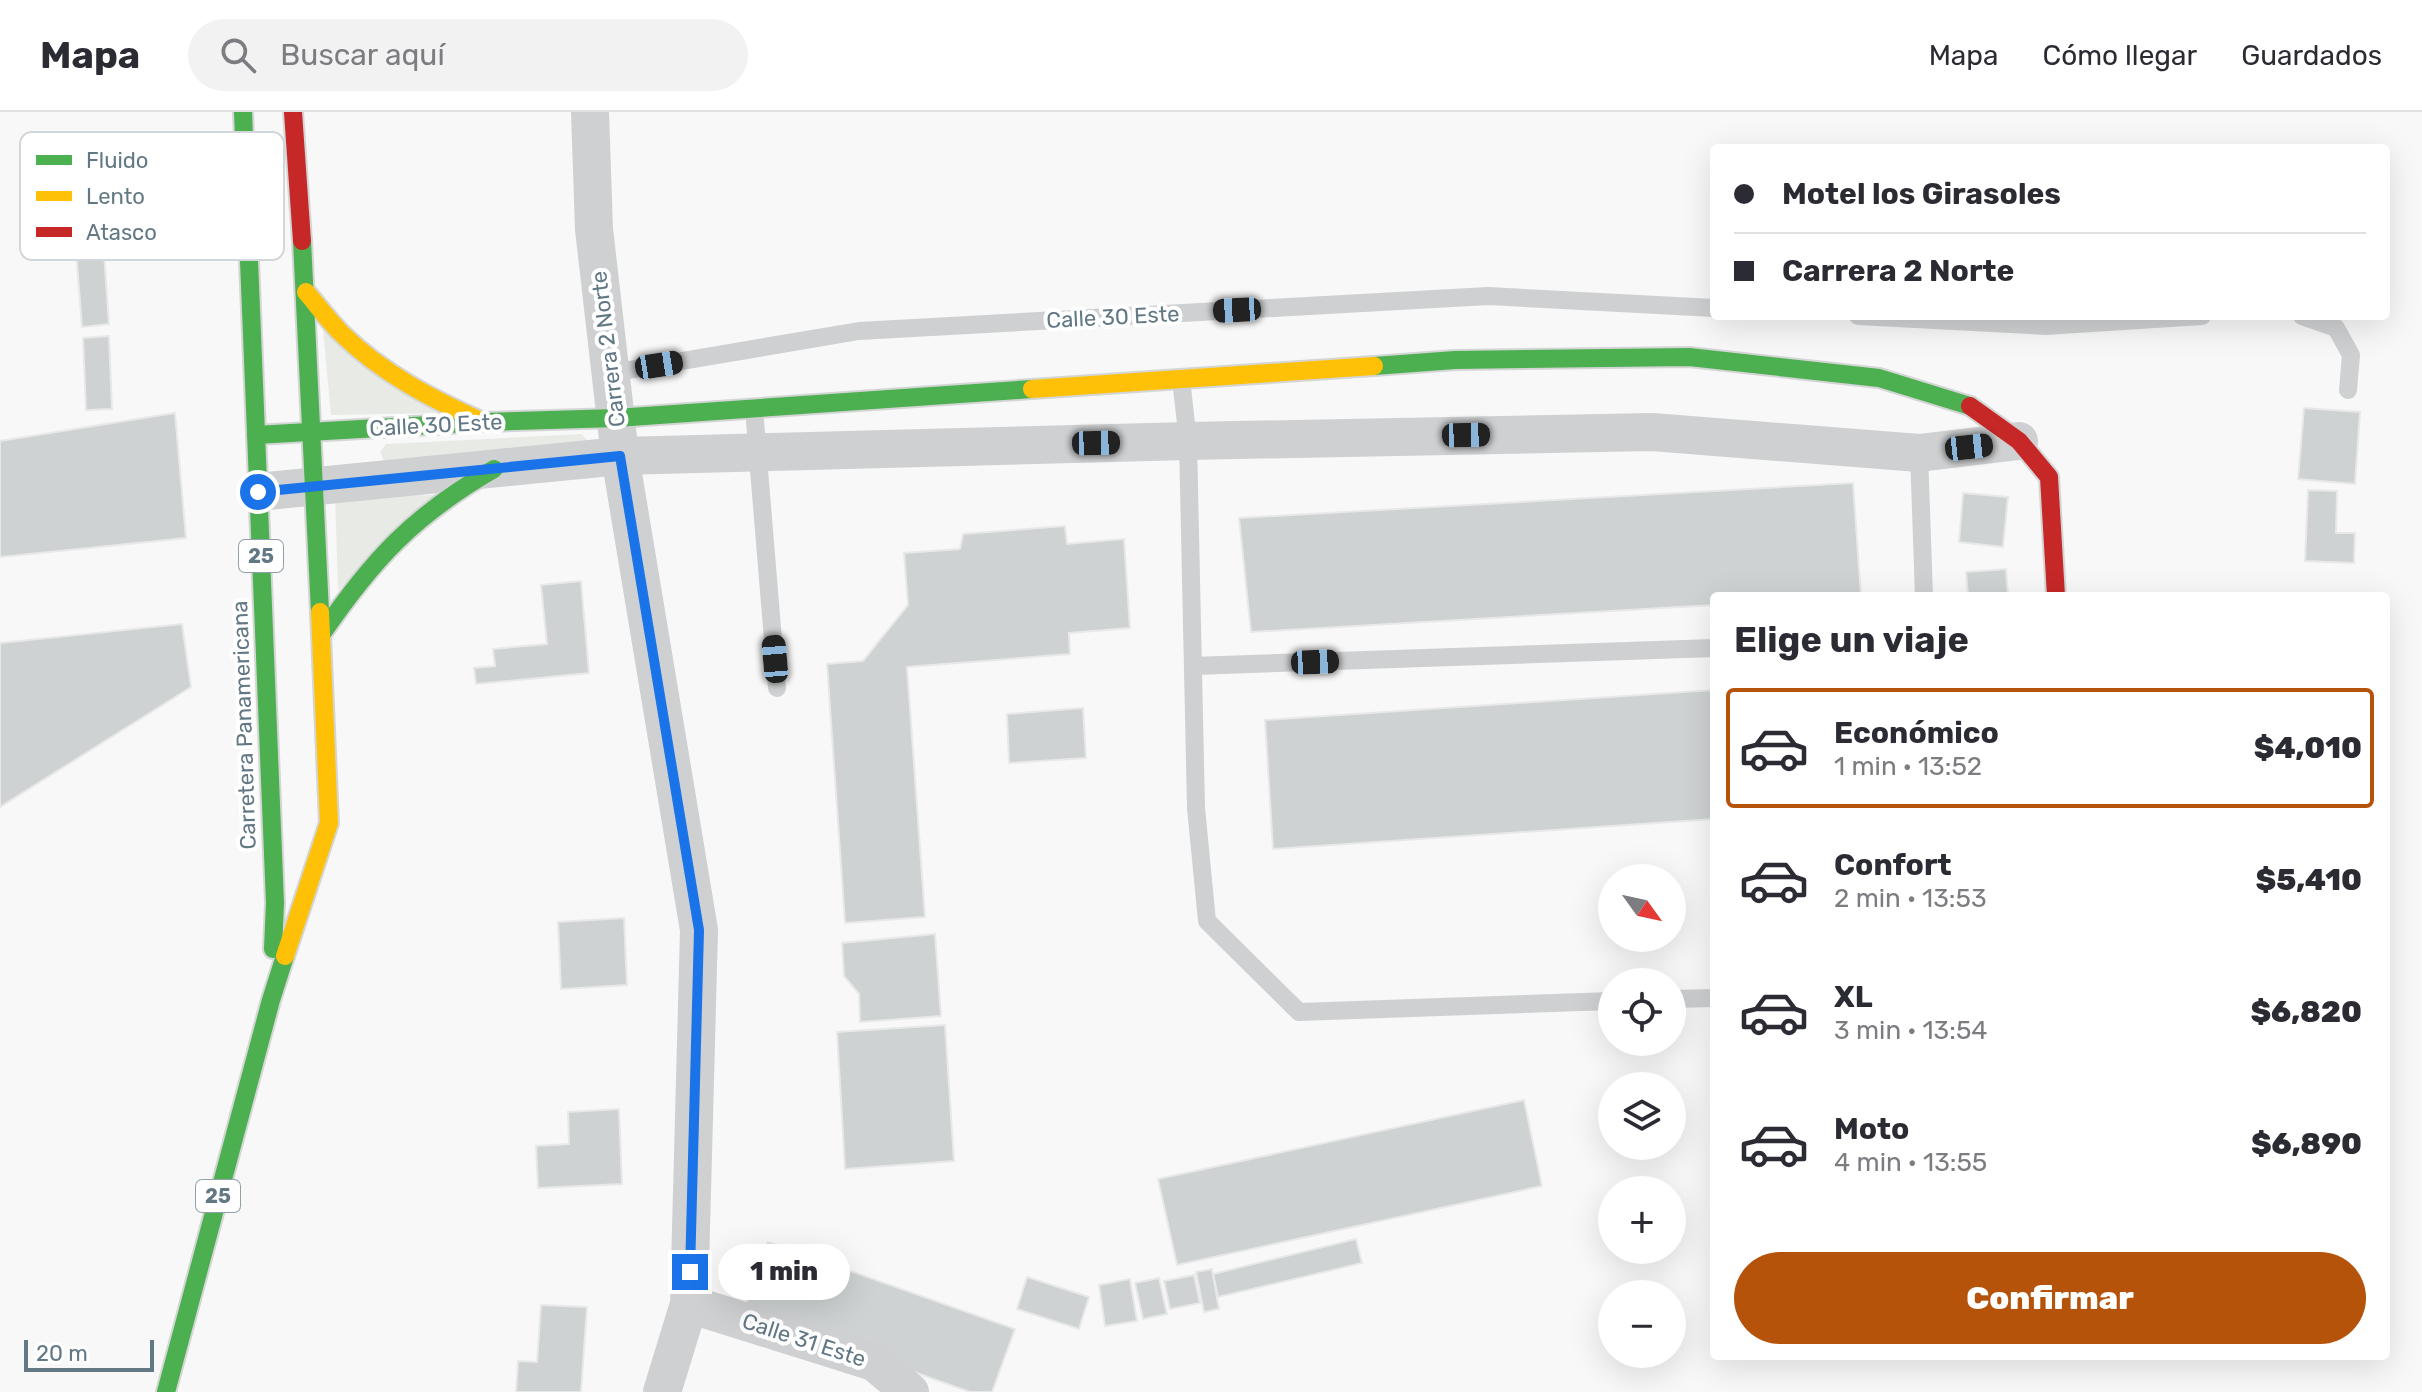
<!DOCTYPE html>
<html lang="es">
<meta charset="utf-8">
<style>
body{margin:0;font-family:Rubik,sans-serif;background:#f2f2f3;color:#2b2b33;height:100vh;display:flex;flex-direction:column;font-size:30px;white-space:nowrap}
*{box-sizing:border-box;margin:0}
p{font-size:26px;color:#7c7c81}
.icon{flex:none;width:44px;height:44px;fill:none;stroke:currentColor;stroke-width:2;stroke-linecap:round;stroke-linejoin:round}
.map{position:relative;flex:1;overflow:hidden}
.details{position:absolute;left:1710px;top:480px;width:680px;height:768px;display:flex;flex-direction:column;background:#fff;border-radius:8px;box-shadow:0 8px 32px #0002}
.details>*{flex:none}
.guide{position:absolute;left:1710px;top:32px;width:680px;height:176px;border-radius:8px;box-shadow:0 8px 32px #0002;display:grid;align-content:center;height:176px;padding:0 24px;background:#fff}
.needle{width:52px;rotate:123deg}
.fabs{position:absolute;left:1598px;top:752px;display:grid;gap:16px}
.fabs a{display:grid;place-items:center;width:88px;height:88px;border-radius:50%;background:#fff;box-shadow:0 8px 32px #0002;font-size:40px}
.scale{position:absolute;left:24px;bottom:20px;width:130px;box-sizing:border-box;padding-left:8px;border:4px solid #627884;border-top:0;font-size:22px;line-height:28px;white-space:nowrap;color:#627884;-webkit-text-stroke:6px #fff;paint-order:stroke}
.end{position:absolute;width:36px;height:36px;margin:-18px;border:10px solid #1a73e8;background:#fff;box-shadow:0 0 0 4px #fff}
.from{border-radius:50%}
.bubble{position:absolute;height:56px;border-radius:28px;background:#fff;box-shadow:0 8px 32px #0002;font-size:26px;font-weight:800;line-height:56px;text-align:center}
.car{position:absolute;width:24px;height:48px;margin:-24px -12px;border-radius:10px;box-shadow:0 0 6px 2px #0007;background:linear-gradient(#222 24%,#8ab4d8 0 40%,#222 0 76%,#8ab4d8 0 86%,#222 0)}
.guide b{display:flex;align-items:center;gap:28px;height:76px;font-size:30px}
.guide b+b{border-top:2px solid #e1e1e2}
.guide i{width:20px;height:20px;background:#2b2b33}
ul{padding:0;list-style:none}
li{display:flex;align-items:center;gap:24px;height:120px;margin:0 16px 12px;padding:0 8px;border:4px solid transparent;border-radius:8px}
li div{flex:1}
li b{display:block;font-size:30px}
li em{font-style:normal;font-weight:800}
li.current{border-color:#b45309}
li>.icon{width:72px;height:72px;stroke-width:1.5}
h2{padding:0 24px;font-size:36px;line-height:96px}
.button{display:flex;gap:16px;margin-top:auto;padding:16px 24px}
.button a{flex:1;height:92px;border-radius:48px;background:#b45309;color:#fff;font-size:32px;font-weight:800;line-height:92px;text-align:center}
header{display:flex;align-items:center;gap:48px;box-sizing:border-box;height:112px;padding:0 40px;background:#fff;border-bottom:2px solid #e1e1e2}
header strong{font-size:38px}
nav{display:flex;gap:44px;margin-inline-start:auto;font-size:28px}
.search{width:560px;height:72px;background:#f2f2f3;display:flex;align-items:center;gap:20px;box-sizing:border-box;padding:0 28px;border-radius:44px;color:#7c7c81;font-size:30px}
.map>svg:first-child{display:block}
</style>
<header>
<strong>Mapa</strong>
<div class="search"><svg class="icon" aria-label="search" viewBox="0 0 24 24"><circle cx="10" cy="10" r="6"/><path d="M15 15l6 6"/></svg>Buscar aquí</div>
<nav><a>Mapa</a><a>Cómo llegar</a><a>Guardados</a></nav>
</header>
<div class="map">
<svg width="2422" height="1280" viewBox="0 0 2422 1280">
<rect width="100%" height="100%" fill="#f8f8f8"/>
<g fill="#e8ebe5">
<path d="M323,218l121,83 -113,2z"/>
<path d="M582,322l9,11 -206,18 -5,-11 6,-8z"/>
<path d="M435,383l-97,95 -3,-93z"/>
</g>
<g fill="#cfd2d2" stroke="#e8e8e8" stroke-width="2">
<path d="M101,98l8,114 -27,3 -9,-115z"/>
<path d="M109,224l3,73 -26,1 -3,-72z"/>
<path d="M2304,296l56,4 -5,72 -57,-5z"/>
<path d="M175,301l11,125 -186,19v-116z"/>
<path d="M1853,371l8,113h-147v9l-463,27 -12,-114z"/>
<path d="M2308,378l29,1 -1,42h19l-1,30 -49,-2z"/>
<path d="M1963,381l45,4 -5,50 -44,-5z"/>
<path d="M1065,414l2,18 57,-5 6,89 -61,5 1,21 -163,13 18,250 -80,6 -18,-259 36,-3 45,-56 -4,-52 56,-4 3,-15z"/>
<path d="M2006,457l2,27h-40l-2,-24z"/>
<path d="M581,469l8,92 -113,11 -2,-16 21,-2 -2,-17 54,-5 -6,-59z"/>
<path d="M182,512l9,63 -191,120v-164z"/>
<path d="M1714,578v129l-441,30 -8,-129z"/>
<path d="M1083,596l3,50 -77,5 -2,-49z"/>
<path d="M624,806l3,67 -66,4 -3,-67z"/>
<path d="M935,822l6,82 -81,6 -1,-28 -15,-18 -2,-33z"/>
<path d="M945,913l9,136 -109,8 -8,-137z"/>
<path d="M1524,988l18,86 -365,79 -19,-86z"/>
<path d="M619,997l3,75 -84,4 -2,-42 33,-2 -1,-32z"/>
<path d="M1356,1127l6,24 -144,34 -5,-23z"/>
<path d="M768,1130l247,87 -23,63h-22l-227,-81z"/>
<path d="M1212,1157l7,40 -15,3 -8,-40z"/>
<path d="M1194,1163l6,28 -30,6 -6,-28z"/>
<path d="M1027,1165l62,20 -10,32 -62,-20z"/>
<path d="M1159,1166l8,36 -24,5 -8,-36z"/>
<path d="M1130,1167l7,42 -32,5 -6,-41z"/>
<path d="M541,1193l46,2 -6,85h-65l2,-31 19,1z"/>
</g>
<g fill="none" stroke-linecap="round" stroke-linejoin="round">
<defs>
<g id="fast">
<path d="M243,0l32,791 -2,46"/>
<path d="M302,129l18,371"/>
<path d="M1374,254l81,-6 234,-3 190,21 91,28"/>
<path d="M256,323l227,-13 133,-4 416,-29"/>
<path d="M321,523c52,-76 93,-120 173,-166"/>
<path d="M166,1280l105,-392 14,-44"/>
</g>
<g id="slow">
<path d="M306,180c12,14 23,29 36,42 41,40 90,65 141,88"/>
<path d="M1032,277l342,-23"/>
<path d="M285,844l44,-133 -9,-211"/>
</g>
<g id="jam">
<path d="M293,0l9,129"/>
<path d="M1970,294l49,35 30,36 7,119"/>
</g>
</defs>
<use href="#fast" stroke="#d4d6d6" stroke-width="22"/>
<use href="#slow" stroke="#d4d6d6" stroke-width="22"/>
<use href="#jam" stroke="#d4d6d6" stroke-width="22"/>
<g stroke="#ced0d1" stroke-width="18">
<path d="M1858,204l188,10 156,-10"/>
<path d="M2302,204l34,12 15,27 -3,35"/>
<path d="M611,261l248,-42 629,-35 226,12"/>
<path d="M1181,267l7,62 8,367 11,113 92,91 313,-11"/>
<path d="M754,297l23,279"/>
<path d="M1919,341l5,143"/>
<path d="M1193,554l521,-18"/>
<path d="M1672,887l42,-1"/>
</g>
<g stroke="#ced0d1" stroke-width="38">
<path d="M590,0l4,117 26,227 79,474 -10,374 -27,88"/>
<path d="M258,380l362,-36 568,-15 464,-9 267,21 100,-12"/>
<path d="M689,1192l185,58 36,30"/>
</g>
<use href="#fast" stroke="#4caf50" stroke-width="18"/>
<use href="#slow" stroke="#ffc107" stroke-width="18"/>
<use href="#jam" stroke="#c62828" stroke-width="18"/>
</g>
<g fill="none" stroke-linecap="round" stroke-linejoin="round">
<path stroke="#1a73e8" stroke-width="10" d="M258,380l362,-36 79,474 -9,342"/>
</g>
<g text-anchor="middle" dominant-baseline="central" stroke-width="8" stroke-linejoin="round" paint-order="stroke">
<g fill="#fff" stroke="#91a0a9" stroke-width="2">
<rect x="239" y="428" width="44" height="32" rx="6"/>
<rect x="196" y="1068" width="44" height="32" rx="6"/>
</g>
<g font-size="20" font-weight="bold" fill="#627884">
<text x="261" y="444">25</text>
<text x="218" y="1084">25</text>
</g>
<g font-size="22" fill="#627884" stroke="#fff">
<text transform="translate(1113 205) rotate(-3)">Calle 30 Este</text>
<text transform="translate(608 237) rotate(-97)">Carrera 2 Norte</text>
<text transform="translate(436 313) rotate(-3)">Calle 30 Este</text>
<text transform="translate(244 613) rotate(-92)">Carretera Panamericana</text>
<text transform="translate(804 1228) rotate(18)">Calle 31 Este</text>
</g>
</g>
<rect x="20" y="20" width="264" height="128" rx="12" fill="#fff" stroke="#d0d6da" stroke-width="2"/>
<rect x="36" y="43" width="36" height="10" fill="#4caf50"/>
<rect x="36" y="79" width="36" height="10" fill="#ffc107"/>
<rect x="36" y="115" width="36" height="10" fill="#c62828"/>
<g font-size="22" fill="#627884">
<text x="86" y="56">Fluido</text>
<text x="86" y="92">Lento</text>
<text x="86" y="128">Atasco</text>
</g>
</svg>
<div class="fabs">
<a><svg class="needle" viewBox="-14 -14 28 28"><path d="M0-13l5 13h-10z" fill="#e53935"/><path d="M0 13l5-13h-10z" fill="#7c7c81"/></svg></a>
<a><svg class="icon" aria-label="locate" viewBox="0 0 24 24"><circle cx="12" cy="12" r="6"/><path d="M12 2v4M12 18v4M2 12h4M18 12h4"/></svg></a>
<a><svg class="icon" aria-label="layers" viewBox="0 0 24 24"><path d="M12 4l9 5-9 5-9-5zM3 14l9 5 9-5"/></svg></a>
<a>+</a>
<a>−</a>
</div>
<div class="scale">20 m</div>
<i class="end from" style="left:258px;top:380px"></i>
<i class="end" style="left:690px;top:1160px"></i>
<div class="bubble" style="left:718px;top:1132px;width:132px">1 min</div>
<i class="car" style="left:1237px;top:198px;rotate:267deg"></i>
<i class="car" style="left:659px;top:253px;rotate:81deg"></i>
<i class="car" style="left:1466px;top:323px;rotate:89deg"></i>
<i class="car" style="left:1096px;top:331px;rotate:89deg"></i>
<i class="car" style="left:1969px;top:335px;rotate:84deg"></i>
<i class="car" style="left:775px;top:547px;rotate:355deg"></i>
<i class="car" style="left:1315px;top:550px;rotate:88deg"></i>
<div class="guide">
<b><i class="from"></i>Motel los Girasoles</b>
<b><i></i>Carrera 2 Norte</b>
</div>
<section class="details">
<h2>Elige un viaje</h2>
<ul>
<li class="current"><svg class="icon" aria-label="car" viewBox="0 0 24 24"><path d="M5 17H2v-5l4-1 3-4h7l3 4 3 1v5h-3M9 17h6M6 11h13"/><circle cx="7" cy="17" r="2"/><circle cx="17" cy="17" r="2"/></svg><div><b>Económico</b><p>1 min · 13:52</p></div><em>$4,010</em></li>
<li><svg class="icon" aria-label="car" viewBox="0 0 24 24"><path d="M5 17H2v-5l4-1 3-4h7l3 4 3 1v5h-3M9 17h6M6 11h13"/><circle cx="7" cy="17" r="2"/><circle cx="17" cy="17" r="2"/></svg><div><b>Confort</b><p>2 min · 13:53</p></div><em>$5,410</em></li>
<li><svg class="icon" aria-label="car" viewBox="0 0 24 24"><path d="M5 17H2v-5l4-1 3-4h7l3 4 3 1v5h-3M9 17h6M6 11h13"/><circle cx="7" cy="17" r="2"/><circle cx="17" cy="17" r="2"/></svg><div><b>XL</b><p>3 min · 13:54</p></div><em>$6,820</em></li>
<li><svg class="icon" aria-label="car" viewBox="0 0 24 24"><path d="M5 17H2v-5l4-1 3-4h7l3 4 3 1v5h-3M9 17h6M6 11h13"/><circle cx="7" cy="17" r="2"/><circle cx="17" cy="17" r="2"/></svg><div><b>Moto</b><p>4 min · 13:55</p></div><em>$6,890</em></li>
</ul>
<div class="button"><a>Confirmar</a></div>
</section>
</div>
